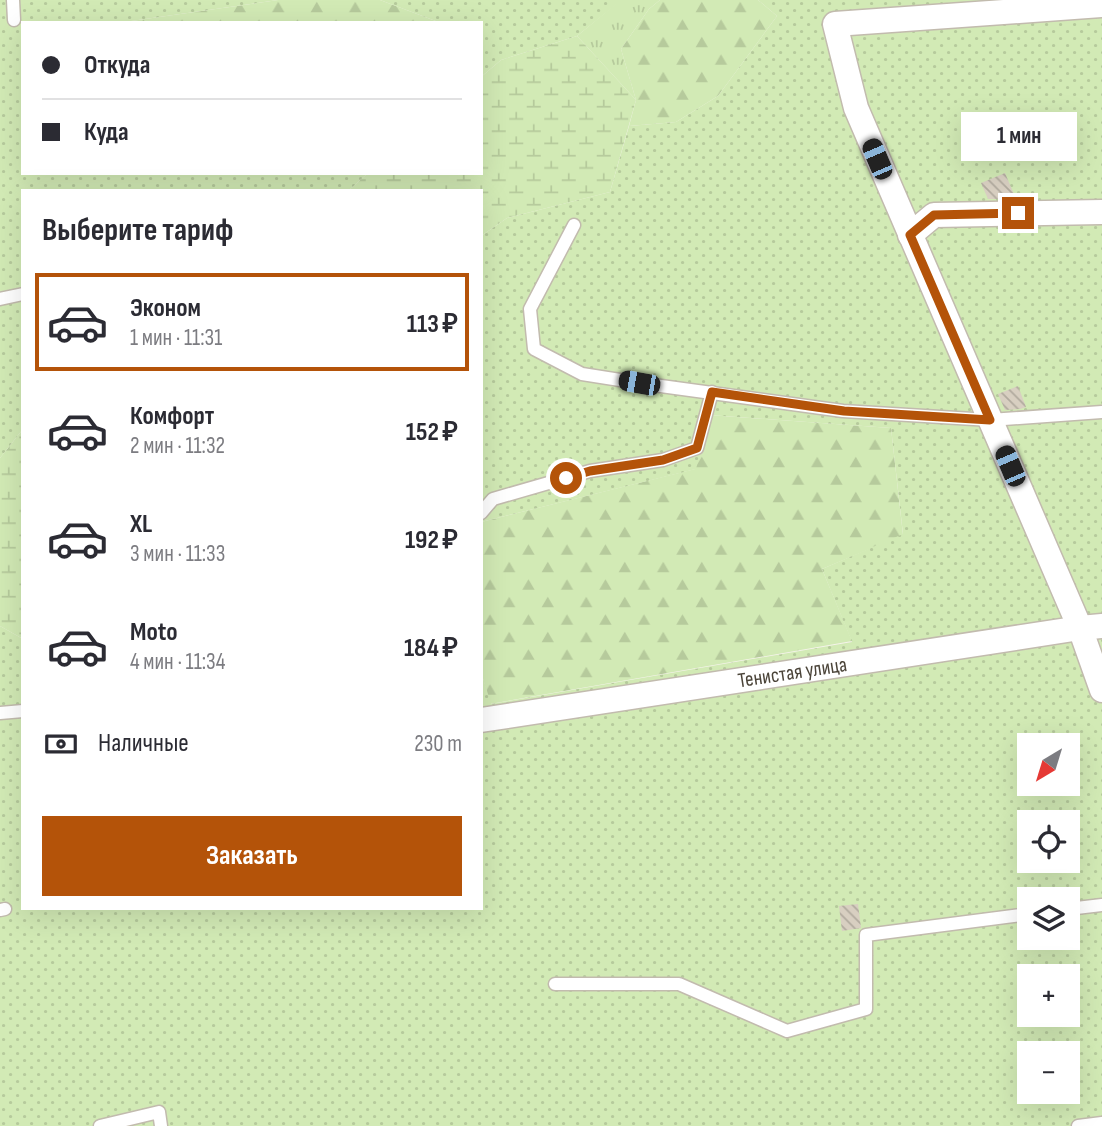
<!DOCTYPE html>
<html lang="ru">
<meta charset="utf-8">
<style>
body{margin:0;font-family:"Sofia Sans Condensed",sans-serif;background:#f7f7f7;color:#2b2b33;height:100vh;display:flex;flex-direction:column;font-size:26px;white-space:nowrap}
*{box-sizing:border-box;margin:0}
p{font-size:23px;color:#7c7c81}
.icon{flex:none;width:38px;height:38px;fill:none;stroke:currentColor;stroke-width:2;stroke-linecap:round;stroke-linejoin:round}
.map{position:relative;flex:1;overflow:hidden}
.sheet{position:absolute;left:21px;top:189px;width:462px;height:721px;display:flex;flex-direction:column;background:#fff;border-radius:0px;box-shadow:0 7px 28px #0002}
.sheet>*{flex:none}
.hud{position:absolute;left:21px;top:21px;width:462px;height:154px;border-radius:0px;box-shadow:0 7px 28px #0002;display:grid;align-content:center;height:154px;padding:0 21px;background:#fff}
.needle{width:46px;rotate:218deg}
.fabs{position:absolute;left:1017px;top:733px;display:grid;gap:14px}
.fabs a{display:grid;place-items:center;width:63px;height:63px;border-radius:0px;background:#fff;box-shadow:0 7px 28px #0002;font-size:35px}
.end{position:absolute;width:32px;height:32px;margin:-16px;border:9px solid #b45309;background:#fff;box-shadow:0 0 0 4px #fff}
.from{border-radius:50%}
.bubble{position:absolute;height:49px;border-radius:0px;background:#fff;box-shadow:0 7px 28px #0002;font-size:23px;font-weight:700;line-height:49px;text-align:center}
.car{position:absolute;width:21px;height:42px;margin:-21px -10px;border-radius:9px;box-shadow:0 0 5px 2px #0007;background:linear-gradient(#222 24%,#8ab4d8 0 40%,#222 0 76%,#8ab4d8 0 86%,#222 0)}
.hud b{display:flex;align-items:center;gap:24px;height:66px;font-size:26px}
.hud b+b{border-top:2px solid #e1e1e2}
.hud i{width:18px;height:18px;background:#2b2b33}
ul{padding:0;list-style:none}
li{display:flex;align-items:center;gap:21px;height:98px;margin:0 14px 10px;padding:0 7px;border:4px solid transparent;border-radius:0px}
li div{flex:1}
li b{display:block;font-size:26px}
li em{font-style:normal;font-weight:700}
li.selected{border-color:#b45309}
li>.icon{width:63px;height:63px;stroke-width:1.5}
h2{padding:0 21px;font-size:32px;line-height:84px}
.pay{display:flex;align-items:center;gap:18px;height:77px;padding:0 21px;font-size:26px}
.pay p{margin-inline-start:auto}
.button{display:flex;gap:14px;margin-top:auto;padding:14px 21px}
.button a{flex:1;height:80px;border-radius:0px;background:#b45309;color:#fff;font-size:28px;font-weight:700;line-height:80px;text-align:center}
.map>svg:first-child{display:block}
</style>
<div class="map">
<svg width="1102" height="1126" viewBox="0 0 1102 1126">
<defs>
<pattern id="grass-tufts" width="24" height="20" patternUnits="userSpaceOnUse" patternTransform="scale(1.75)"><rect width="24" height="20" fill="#d2eab5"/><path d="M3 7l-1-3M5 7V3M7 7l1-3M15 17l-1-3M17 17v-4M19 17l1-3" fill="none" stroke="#b6ca9c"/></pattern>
<pattern id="forest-firs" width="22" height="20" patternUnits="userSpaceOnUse" patternTransform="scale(1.75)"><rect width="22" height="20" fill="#d2eab5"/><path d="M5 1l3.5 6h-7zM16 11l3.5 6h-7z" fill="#b6ca9c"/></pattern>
<pattern id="wetland-marsh" width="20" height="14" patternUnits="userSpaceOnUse" patternTransform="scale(1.75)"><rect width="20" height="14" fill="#d2eab5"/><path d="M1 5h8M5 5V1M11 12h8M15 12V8" fill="none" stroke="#b6ca9c"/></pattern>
<pattern id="garden-dots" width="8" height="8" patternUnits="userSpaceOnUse" patternTransform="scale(1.75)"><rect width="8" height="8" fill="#d2eab5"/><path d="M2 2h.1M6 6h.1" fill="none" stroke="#b6ca9c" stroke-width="1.8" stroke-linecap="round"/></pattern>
<pattern id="building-back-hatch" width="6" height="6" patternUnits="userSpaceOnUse" patternTransform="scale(1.75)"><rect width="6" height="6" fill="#d8cfc1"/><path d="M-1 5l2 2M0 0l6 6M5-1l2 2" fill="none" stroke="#b1aa9e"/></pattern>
</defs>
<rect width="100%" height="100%" fill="#f6f3ec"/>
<path fill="url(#grass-tufts)" d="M617,0h43l-11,9 -28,40 15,51 -59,-64 40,-33z"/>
<g fill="url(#forest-firs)">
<path d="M278,0h102l61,23h-324z"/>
<path d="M660,0h98l19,16 -59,80 -42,26 -47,4 7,-26 -15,-51 28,-40z"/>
<path d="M708,415l183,13 12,107 -81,34 30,72 -362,63 -9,-33v-149l214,-53z"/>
</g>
<g fill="url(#wetland-marsh)">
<path d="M577,36l59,64 -26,92 -103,26 -26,18v-45h-133l20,-18h113v-96l20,-17z"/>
<path d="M23,429v210l-23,-13v-168z"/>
</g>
<g fill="url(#garden-dots)" fill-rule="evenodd">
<path d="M0,0h278l-161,23h-94v150h345l-20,18h-325v238l-23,29z"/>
<path d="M380,0h237l1,3 -41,33 -76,24 -20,17v-54h-40z"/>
<path d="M758,0h344v1126h-1102v-500l23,13v269h458v-237l10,33 361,-62 -30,-73 81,-35 -12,-106 -182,-13 -13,54 -215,53v-286l26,-18 103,-26 19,-66 47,-4 42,-26 59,-80zM1029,746h39v38h-39zM1029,822h39v39h-39zM1029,900h39v38h-39zM1029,976h39v39h-39zM1029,1054h39v38h-39z"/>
</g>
<g fill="url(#building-back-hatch)">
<path d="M1005,173l11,26h-28l-7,-16z"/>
<path d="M1018,386l8,21 -6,2 -15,1 -7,-16z"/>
<path d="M858,904l3,24 -19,3 -3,-25z"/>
</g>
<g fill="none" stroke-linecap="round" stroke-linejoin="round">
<defs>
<g id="lane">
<path d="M13,0l1,20"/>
<path d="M574,225l-44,84 4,40 48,25 57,9 204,28 147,9 112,-8"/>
<path d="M0,299l23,-5"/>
<path d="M481,513l12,-14 97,-28 73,-11 34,-12 15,-56"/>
<path d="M0,713l23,-2"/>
<path d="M1068,909l34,-4"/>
<path d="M0,910l5,-1"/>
<path d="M555,984h124l108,47 79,-22v-74l163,-21"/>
<path d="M100,1126l59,-14 2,14"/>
<path d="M1078,1126l24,-3"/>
</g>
<g id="street">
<path d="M1102,5l-267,19 21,84 224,520 22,62"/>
<path d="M910,235l24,-20 168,-3"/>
<path id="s1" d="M481,720l599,-92 22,-2"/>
</g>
</defs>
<use href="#lane" stroke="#c2bbae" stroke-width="15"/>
<use href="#street" stroke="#c2bbae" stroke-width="27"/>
<use href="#lane" stroke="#fff" stroke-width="12"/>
<use href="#street" stroke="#fff" stroke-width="24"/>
</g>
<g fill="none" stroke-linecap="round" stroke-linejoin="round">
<path stroke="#b45309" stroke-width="9" d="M566,478l24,-7 73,-11 34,-12 15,-56 132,19 146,9 -80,-185 24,-20 84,-2"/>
</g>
<g text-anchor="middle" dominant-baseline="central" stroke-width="5" stroke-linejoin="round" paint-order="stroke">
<g font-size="21" fill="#4b4439" stroke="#fff">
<text stroke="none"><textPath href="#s1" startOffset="315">Тенистая улица</textPath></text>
</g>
</g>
</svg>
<div class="fabs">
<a><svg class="needle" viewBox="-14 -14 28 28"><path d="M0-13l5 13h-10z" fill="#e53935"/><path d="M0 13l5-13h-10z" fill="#7c7c81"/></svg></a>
<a><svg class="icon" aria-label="locate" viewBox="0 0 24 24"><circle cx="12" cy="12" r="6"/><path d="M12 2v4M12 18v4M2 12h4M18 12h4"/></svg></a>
<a><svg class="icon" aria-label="layers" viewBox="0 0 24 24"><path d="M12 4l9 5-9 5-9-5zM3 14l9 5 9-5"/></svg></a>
<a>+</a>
<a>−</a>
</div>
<i class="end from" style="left:566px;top:478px"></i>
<i class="end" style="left:1018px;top:213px"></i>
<div class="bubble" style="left:961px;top:112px;width:116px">1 мин</div>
<i class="car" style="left:877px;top:159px;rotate:337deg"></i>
<i class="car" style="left:639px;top:383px;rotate:280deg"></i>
<i class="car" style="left:1010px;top:466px;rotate:337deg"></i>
<div class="hud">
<b><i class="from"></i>Откуда</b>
<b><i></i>Куда</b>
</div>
<section class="sheet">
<h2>Выберите тариф</h2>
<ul>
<li class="selected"><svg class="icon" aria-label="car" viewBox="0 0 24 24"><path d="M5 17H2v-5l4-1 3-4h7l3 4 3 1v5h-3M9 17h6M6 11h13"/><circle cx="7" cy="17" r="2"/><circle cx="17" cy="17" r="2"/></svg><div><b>Эконом</b><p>1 мин · 11:31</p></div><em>113 ₽</em></li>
<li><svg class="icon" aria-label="car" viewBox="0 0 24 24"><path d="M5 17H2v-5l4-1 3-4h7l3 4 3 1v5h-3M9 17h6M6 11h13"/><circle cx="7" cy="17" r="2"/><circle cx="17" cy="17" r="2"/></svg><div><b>Комфорт</b><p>2 мин · 11:32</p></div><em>152 ₽</em></li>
<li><svg class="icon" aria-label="car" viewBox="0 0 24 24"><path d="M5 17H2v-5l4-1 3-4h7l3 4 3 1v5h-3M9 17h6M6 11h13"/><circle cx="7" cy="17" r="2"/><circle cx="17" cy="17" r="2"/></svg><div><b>XL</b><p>3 мин · 11:33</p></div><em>192 ₽</em></li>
<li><svg class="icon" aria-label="car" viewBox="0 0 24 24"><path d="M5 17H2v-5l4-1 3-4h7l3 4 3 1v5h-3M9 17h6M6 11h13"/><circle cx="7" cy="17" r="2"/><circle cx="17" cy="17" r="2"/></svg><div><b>Moto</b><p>4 мин · 11:34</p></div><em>184 ₽</em></li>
</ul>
<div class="pay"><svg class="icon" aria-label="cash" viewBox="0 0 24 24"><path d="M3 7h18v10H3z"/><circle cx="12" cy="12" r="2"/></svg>Наличные<p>230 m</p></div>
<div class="button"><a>Заказать</a></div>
</section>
</div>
